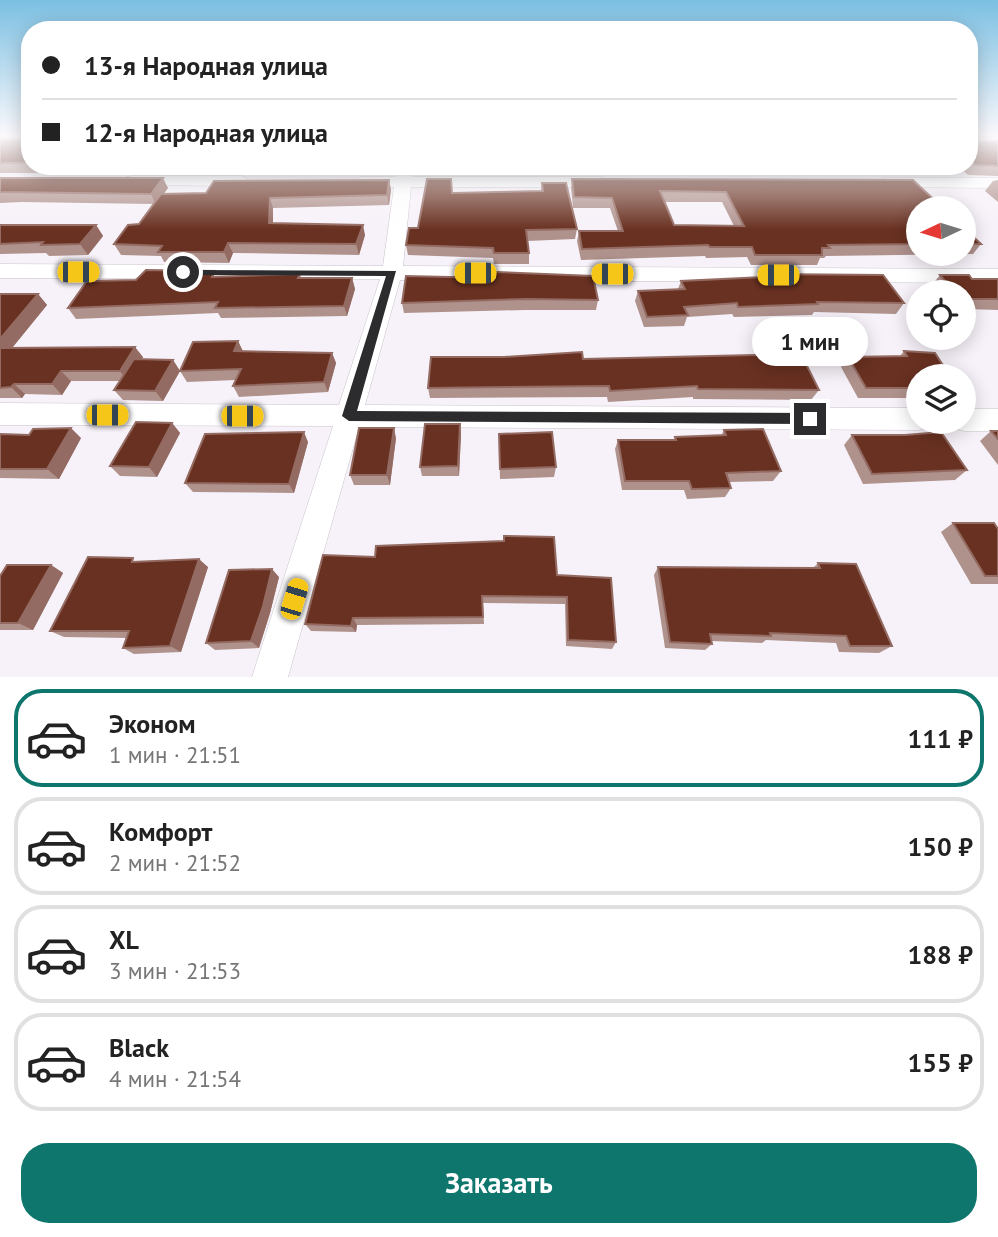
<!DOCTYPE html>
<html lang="ru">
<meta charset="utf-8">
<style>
body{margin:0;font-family:"PT Sans",sans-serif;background:#f2f2f2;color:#222;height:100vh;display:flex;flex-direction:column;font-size:26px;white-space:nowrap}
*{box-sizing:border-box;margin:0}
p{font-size:23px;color:#767676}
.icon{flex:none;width:38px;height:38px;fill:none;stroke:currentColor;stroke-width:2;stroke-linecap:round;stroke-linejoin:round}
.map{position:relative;height:677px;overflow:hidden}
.details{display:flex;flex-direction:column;background:#fff;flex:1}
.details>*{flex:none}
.top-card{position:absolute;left:21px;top:21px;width:957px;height:154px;border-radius:28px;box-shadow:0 4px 18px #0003;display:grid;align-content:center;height:154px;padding:0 21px;background:#fff}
.needle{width:46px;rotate:266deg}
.controls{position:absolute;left:906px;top:196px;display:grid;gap:14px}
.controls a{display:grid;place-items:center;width:70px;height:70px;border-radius:50%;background:#fff;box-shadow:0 4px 18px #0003;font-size:35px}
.end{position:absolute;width:32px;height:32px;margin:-16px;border:9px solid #2c2b2d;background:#fff;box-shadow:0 0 0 4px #fff}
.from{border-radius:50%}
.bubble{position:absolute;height:49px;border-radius:24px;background:#fff;box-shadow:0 4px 18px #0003;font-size:23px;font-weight:700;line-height:49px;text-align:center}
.car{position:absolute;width:21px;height:42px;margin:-21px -10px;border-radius:9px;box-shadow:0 0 5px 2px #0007;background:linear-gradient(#f5c518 24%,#345 0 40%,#f5c518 0 76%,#345 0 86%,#f5c518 0)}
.top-card b{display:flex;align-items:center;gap:24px;height:66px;font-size:26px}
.top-card b+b{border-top:2px solid #e0e0e0}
.top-card i{width:18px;height:18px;background:#222}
ul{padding:12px 0 0;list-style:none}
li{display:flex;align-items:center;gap:21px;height:98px;margin:0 14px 10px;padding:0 7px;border:4px solid #e0e0e0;border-radius:28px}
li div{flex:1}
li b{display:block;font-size:26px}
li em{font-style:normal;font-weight:700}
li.on{border-color:#0f766e}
li>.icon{width:63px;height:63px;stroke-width:1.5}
.cta{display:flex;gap:14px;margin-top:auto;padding:14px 21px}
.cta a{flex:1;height:80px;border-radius:28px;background:#0f766e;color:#fff;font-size:28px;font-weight:700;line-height:80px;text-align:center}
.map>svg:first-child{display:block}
</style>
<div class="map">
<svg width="998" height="677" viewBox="0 0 998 677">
<rect width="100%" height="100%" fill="#f7f2f9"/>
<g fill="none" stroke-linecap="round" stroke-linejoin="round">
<defs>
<g id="minor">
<path d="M399,166h12l1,11h190l8,5 -8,5h-191l-8,79 595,3v14l-598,-3 -35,125 554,3v14h12l-3,5 -9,3 -560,-3 -71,250h-36l81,-251 -333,-1v-22l339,2 41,-126 -380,-1v-14l383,2 11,-79h-34l-8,-5 8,-5h36z"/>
<path d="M133,176h109l8,5 -8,5 -115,-1v-8z"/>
<path d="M885,178h113v10l-119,-1 -2,-4z"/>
<path d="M964,409h34v22h-34l-9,-3 -3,-6h12z"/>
</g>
</defs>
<use href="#minor" stroke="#c8c3c9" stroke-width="1"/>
<use href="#minor" fill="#fff" fill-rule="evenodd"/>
</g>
<g fill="#b0928d" fill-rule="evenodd">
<path d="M30,135v31h183l-3,5 -32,2h-178v-35l24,2z"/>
<path d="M970,135h28v2l-22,2v2h22v35l-30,-1 -10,-9h12z"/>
<path d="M244,166h134l-1,7h-131z"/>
<path d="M428,166h25v8l-22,-1 -1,-6z"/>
<path d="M568,166h328l-5,9 -322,-1z"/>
<path d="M0,178l168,10 -4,5h42l183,-13 2,10 -2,15 -116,3v15l92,12 -6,20 -126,-2 -4,10 -65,-1 -3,-6 -40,-1 -7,-11 25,-20 15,-20 -132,-2 -22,1z"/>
<path d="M572,179l347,29v46h45v-26l17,16 -8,10 -147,2 -2,2h-4l-3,7h-66l-4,-8 -41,1 -1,-2 -124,4 -4,-19 2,-10h39l-8,-23h-37l-2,-19zM664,202h58l12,24 -60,-1z"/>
<path d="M998,180v22l-13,-11 8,-10z"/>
<path d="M542,183l35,46 -2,10 -48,2 2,12v11h-35l-1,-6 -85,-3 -2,-10 12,-17 34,-35 89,-2z"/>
<path d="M0,225h96l7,11 -15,19 -39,1 -3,-3 -46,1z"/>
<path d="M300,274l1,4h51l3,11 -8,27 -126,2 -3,-5 -142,6 -8,-11 68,-28z"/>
<path d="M765,274l139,29 -8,11 -82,-2 -2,3 -78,2 -2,-3 -45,3 -3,9 -40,1 -9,-26 3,-10 40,-2 3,-8 82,-4z"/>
<path d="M940,275l32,4h26v31l-34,-1v-17h-27l-6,-6z"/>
<path d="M406,276l192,24 -2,10h-71l-121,3 -2,-10z"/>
<path d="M0,294h38l9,11 -35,43 131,9 -1,2 31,1 7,11 -17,30 -40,-1 -9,-10 6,-9h-49l-9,14 -37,-1 -3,4h-22z"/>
<path d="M238,341l5,10 89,2 4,10 -8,29 -89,5 -6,-11 3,-6 -49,2 -7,-11z"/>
<path d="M904,351l15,25v25l-3,-3h-58l-17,-31 7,-10 52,-1z"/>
<path d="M583,359l236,31 -8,10 -118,-1v-2l-85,5 -1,-5 -177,1 -2,-10z"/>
<path d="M172,423l8,10 -23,44 -37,-1 -10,-10z"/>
<path d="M460,424l1,10 -2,42h-37l-2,-9z"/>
<path d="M724,430l57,41 -8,10 -44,1 2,6 -6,9 -38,2 -3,-9h-62l-7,-41 3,-9h56l1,-3 46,-1z"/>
<path d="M991,431h7v34l-18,-24z"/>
<path d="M0,434l81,4 -22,41 -59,-1z"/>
<path d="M499,434l57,33 -2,10 -54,2z"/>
<path d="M852,435l115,35 -12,10 -92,4 -19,-39z"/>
<path d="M396,438l-6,47h-36l-4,-10z"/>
<path d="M308,442l-14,51 -101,-1 -8,-9z"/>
<path d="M953,523l45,6v55h-27l-30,-52z"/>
<path d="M504,541l53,34 59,67 -4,7 -46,-3 -1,-42 -82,-1 1,21 -127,1 -1,7 -45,-1 -6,-7 70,-67z"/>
<path d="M138,561l70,6 -27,85 -47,2 -11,-6 4,-10 -63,-1 -14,-6z"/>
<path d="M818,563l74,83 -13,7 -40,-1 -3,-9 -70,-3 -4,3 -51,-2 1,3 -7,6 -40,-2 -11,-73 4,-8 155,1z"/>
<path d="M51,565l12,8 -30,57h-33v-54z"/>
<path d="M279,577l-9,36 -11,35 -44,2 -9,-7z"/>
</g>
<g fill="#946b62">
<path d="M970,135h28v1l-28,4z"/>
<path d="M163,178l5,10 -12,16 -5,-10z"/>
<path d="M389,180l2,10 -2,15 -2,-10z"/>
<path d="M270,198l3,10v25l-4,-10z"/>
<path d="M96,225l7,11 -15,19 -8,-11z"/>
<path d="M363,225l2,10 -6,20 -3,-11z"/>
<path d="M228,243l5,10 -4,10 -5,-11z"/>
<path d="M352,278l3,11 -8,27 -3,-10z"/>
<path d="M38,294l9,11 -44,54 -3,-3v-17z"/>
<path d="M238,341l5,11 -9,-1z"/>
<path d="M135,347l8,10 -15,25 -8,-11z"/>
<path d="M332,353l4,10 -8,29 -4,-10z"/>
<path d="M173,360l7,11 -17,30 -8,-10z"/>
<path d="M61,371l10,10 -9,14 -10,-11z"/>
<path d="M14,384l11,10 -3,4 -11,-11z"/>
<path d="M172,423l8,10 -23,44 -8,-10z"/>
<path d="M460,424l1,10 -2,42 -1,-10z"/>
<path d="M71,428l10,10 -22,41 -12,-10z"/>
<path d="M394,428l2,10 -6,47 -3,-10z"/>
<path d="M304,432l4,10 -14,51 -5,-9z"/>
<path d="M199,559l9,8 -27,85 -11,-6z"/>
<path d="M51,565l12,8 -30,57 -15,-7z"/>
<path d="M272,569l7,8 -9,36 -11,35 -8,-7z"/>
<path d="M353,618l4,7 -1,7 -5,-6z"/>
</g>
<g fill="#693121" stroke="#946b62" stroke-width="2" fill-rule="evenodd">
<path d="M24,135h6v28h-30v-25l24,2z"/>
<path d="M970,135h5l1,6h22v25l-23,-1 -5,-4z"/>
<path d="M0,178h163l-12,16 -151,-2z"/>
<path d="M427,179h24l1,14 91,-2 -1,-8h24l11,46 -51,1 3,23h-35l-1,-5 -87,-3 3,-17h9z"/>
<path d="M572,179l341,1 30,28h-24v36l-91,1 2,3h-8v7h-67l-3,-8h-42l-2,-2 -126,4 -3,-18h44l-11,-33 -38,-1zM660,191l66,1 18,34 -70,-1z"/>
<path d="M389,180l-2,15 -117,3 -1,25 94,2 -7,19 -128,-1 -4,9h-66l4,-6 -48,-2 14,-19 11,-1 22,-30 45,-1 8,-12z"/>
<path d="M0,225h96l-16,19 -39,1 2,-3 -43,2z"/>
<path d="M964,228l17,16h-17z"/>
<path d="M146,270l69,1 -3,6 88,-3 -2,4h54l-8,28 -129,2 3,-6 -150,6 19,-27 49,-1z"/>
<path d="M495,272l98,4 5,24 -72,-1 -124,4 4,-27 89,2z"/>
<path d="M765,274l118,1 21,28 -87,-1 1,2 -80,3 -1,-4 -53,4 4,8 -41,2 -9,-26 47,-2 -4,-8 85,-4z"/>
<path d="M940,275h29l3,4h26v20h-34v-7h-10z"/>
<path d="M0,294h38l-38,45z"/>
<path d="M238,341l-4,10 98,2 -8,29 -91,4 8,-17 -61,2 13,-29z"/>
<path d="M135,347l-15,24h-59l-9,13h-38l-3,3 -11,1v-40z"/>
<path d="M904,351l31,2 15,23h-31v12h-53l-18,-31 59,-1z"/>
<path d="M582,352l1,7 218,-5 18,36 -121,-1 -1,-3 -87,5 -1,-5 -181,2 3,-31h73z"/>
<path d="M134,359l39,1 -18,31 -41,-1z"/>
<path d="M136,422l36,1 -23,44 -39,-1z"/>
<path d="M425,424h35l-2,42 -38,1z"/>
<path d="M71,428l-24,41h-47v-35l29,1 4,-6z"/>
<path d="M359,428h35l-7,47h-37z"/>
<path d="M763,429l18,42 -55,2 5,15 -39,1 -3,-8h-64l-7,-41h58l-1,-3 51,-2 -2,-5z"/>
<path d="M991,431h7v8z"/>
<path d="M304,432l-15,52 -104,-1 20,-49z"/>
<path d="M552,432l4,35 -56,2 -1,-35z"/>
<path d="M941,432l26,38 -95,4 -20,-39h53z"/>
<path d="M953,523h41l4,6v47h-13z"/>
<path d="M504,536l50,1 3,38 54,3 5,64 -48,-2 -1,-43 -85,-1 1,21 -130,1 -2,8 -46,-2 18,-69 52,2 1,-11 128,-5z"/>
<path d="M88,557l45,1 -1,4 67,-3 -29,87 -47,2 6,-17h-79z"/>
<path d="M818,563l38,1 36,82h-42l-4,-10 -76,-3 1,3 -61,-2 2,10 -42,-2 -12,-75 162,1z"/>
<path d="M7,565h44l-33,58h-18v-47z"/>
<path d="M272,569l-9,37 -12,35 -45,2 23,-73z"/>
</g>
<linearGradient id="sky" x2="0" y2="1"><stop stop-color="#7bbfe2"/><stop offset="0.59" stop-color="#fbf9fc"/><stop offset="1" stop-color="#fbf9fc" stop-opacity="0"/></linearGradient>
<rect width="998" height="230" fill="url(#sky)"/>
<path fill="#2c2b2d" d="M179,270l217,1 -39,140 453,2 7,6 -7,5 -461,-3 -7,-5 44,-140 -203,-1 -4,-1z"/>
</svg>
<div class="controls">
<a><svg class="needle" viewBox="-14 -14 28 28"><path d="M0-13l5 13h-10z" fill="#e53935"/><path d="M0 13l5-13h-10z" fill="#767676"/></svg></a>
<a><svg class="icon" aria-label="locate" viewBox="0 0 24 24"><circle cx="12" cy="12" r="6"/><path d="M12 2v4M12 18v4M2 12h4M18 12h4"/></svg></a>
<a><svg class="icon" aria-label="layers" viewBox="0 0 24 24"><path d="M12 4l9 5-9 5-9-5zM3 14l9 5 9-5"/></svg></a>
</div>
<i class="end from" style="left:183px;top:272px"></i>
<i class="end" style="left:810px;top:419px"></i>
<div class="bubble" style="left:752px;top:317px;width:116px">1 мин</div>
<i class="car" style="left:78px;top:272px;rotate:90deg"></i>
<i class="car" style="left:475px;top:273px;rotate:270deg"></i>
<i class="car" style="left:612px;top:274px;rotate:270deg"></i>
<i class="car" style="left:778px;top:275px;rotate:270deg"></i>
<i class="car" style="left:107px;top:415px;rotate:90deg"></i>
<i class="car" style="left:242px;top:416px;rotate:90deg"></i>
<i class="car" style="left:294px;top:599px;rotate:17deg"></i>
<div class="top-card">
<b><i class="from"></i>13-я Народная улица</b>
<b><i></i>12-я Народная улица</b>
</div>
</div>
<section class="details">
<ul>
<li class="on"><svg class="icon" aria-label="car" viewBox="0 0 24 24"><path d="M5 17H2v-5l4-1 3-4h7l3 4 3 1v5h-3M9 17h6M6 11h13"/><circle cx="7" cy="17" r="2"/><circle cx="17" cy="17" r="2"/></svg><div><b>Эконом</b><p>1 мин · 21:51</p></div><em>111 ₽</em></li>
<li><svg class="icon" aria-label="car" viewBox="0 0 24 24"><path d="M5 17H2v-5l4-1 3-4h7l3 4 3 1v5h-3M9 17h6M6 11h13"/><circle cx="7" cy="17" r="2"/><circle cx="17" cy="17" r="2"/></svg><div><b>Комфорт</b><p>2 мин · 21:52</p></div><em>150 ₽</em></li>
<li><svg class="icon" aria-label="car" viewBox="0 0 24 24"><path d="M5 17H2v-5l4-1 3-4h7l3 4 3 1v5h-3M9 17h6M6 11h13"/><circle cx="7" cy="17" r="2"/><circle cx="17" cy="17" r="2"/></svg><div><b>XL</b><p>3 мин · 21:53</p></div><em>188 ₽</em></li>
<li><svg class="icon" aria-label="car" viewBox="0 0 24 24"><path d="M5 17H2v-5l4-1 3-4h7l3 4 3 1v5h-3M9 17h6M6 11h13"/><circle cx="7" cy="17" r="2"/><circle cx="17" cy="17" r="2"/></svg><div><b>Black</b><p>4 мин · 21:54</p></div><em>155 ₽</em></li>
</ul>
<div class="cta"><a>Заказать</a></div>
</section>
